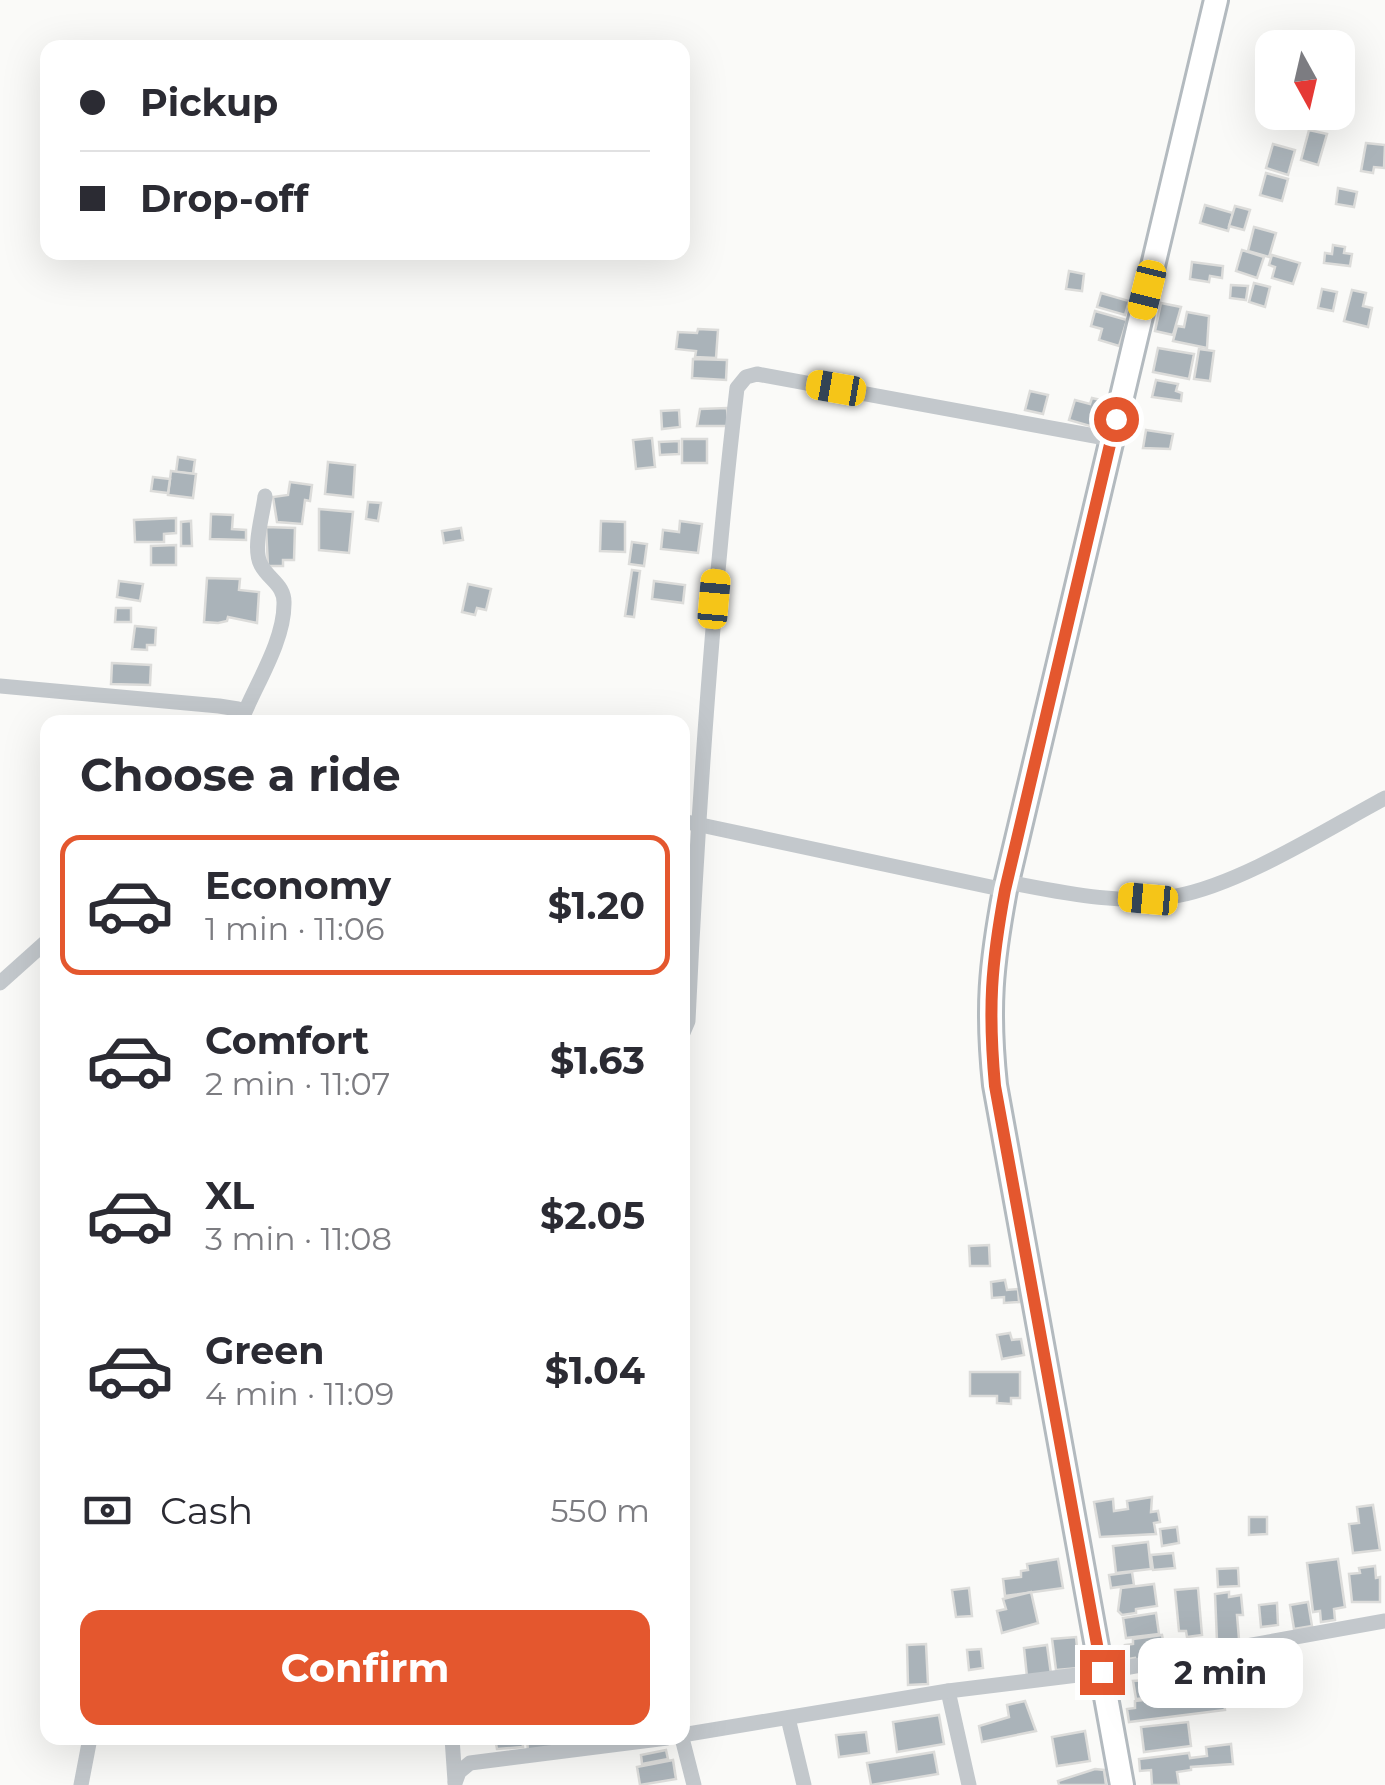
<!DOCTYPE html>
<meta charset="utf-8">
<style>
body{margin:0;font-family:Montserrat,sans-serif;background:#f2f2f3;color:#2b2b33;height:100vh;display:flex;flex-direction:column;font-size:38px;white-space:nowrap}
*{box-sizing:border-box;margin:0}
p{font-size:32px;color:#7c7c81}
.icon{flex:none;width:55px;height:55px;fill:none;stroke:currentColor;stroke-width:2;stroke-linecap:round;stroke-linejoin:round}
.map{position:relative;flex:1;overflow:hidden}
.sheet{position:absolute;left:40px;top:715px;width:650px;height:1030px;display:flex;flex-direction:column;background:#fff;border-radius:20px;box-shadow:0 10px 40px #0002}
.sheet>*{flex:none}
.guide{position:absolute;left:40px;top:40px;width:650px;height:220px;border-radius:20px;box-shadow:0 10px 40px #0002;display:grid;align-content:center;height:220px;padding:0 40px;background:#fff}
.needle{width:65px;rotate:172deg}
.tools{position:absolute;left:1255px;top:30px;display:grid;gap:20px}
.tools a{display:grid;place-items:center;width:100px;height:100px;border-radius:20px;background:#fff;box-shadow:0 10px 40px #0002;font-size:50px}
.end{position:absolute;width:45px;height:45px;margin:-22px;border:12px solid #e4572e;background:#fff;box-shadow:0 0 0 5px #fff}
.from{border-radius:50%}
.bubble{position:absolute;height:70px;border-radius:20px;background:#fff;box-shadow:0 10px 40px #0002;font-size:32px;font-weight:700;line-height:70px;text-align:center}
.car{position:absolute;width:30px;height:60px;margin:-30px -15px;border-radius:12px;box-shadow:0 0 8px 2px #0007;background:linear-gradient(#f5c518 24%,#345 0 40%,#f5c518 0 76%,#345 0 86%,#f5c518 0)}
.guide b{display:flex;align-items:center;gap:35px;height:95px;font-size:38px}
.guide b+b{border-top:2px solid #e1e1e2}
.guide i{width:25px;height:25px;background:#2b2b33}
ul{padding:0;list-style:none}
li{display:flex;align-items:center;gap:30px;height:140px;margin:0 20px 15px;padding:0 20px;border:5px solid transparent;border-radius:20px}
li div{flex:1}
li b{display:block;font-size:38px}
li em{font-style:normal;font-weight:700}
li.active{border-color:#e4572e}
li>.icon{width:90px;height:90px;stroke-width:1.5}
h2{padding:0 40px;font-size:45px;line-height:120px}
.pay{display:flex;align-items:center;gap:25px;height:110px;padding:0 40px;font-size:38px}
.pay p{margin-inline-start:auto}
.cta{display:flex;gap:20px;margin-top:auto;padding:20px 40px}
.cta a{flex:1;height:115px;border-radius:20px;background:#e4572e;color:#fff;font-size:40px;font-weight:700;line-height:115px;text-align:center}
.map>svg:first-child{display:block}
</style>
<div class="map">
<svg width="1385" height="1785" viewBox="0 0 1385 1785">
<rect width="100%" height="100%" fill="#fafaf8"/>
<g fill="#aab3b9" stroke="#dcdcda" stroke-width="2.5">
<path d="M1309,130l18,4 -9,31 -17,-5z"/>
<path d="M1366,143l19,2 -1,23 -10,-1 -1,6 -12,-2z"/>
<path d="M1273,144l22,6 -7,25 -22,-7z"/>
<path d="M1266,173l22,6 -6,22 -22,-6z"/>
<path d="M1338,188l19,4 -3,15 -18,-3z"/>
<path d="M1205,205l28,8 -5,18 -28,-8z"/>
<path d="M1235,206l15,4 -6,20 -15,-4z"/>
<path d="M1254,227l22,6 -7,24 -21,-6z"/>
<path d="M1333,245l12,2 -1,6 8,1 -2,12 -26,-3 1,-10 7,1z"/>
<path d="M1242,250l22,7 -7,21 -21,-7z"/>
<path d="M1272,255l28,8 -7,21 -21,-6 3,-11 -6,-2z"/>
<path d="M1192,262l31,4 -1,12 -12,-2 -1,6 -19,-3z"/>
<path d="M1069,271l15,3 -2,17 -16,-2z"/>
<path d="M1254,283l16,4 -5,20 -16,-5z"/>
<path d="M1231,285l17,1 -2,14 -16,-2z"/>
<path d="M1322,289l15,3 -4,19 -15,-3z"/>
<path d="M1352,290l14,3 -3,13 9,2 -4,19 -24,-6z"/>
<path d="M1101,293l28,8 -4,14 -28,-8z"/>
<path d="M1161,303l20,4 -8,28 -18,-4z"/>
<path d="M1095,311l32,9 -8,26 -20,-6 3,-11 -11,-3z"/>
<path d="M1187,312l22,4 -2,32 -34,-7 4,-15 7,1z"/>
<path d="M698,329l20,1 -2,28 -21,-1 1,-6 -20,-2 2,-17 19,1z"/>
<path d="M1158,348l36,6 -5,25 -36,-7z"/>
<path d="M1199,349l15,2 -4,30 -16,-2z"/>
<path d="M693,359l34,1 -1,20 -34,-2z"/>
<path d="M1156,380l22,4 -2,7 6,2 -1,8 -29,-4z"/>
<path d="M1030,391l18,4 -5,19 -18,-4z"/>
<path d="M1092,398l13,3 -8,27 -28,-8 6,-20 15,4z"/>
<path d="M727,408l1,18h-31l3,-17z"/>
<path d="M679,410l1,17 -18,2 -1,-18z"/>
<path d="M1146,430l27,4 -3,15 -27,-1z"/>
<path d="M652,438l3,29 -19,2 -3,-29z"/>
<rect x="682" y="439" width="25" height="24"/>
<path d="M679,441v13l-19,1 -1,-13z"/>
<path d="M178,457l17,3 -2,14 -17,-2z"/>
<path d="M328,462l27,3 -2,32 -28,-3z"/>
<path d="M171,471l25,3 -3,24 -25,-3z"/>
<path d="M153,477l17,2 -2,14 -17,-2z"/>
<path d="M290,482l22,3 -2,16 -5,-1 -3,24 -25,-2 -4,-25 15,-2z"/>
<path d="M368,502l13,1 -3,18 -12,-2z"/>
<path d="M319,509l34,3 -4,41 -30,-3z"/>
<path d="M211,514l22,1 -1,14 14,1v10l-36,-1z"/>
<path d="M176,518v15l-12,1v8h-29l-1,-22z"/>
<path d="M191,521l1,25h-11v-24z"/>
<path d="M601,521l24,1v30l-25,-1z"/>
<path d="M680,521l22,3 -4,29 -37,-4 2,-19 16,2z"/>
<path d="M266,527l29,1 -1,32h-11v6h-15z"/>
<path d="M461,528l2,12 -19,3 -2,-12z"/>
<path d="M632,542l15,2 -3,22 -15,-2z"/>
<path d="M176,545v20h-25v-19z"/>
<path d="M632,570l8,1 -6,46 -9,-1z"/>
<path d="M207,578l33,1 -1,11 20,2 -2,31 -29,-6 -1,4 -9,2 -14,-1z"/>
<path d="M119,581l24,3 -3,17 -23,-4z"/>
<path d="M654,581l31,4 -2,18 -31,-4z"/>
<path d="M468,584l23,5 -5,21 -9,-2 -2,7 -13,-3z"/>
<path d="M116,608h15v14h-16z"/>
<path d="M135,626l21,2 -1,17h-8v5l-15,-1z"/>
<path d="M112,663l39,2 -1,20 -39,-1z"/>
<path d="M989,1245l1,21h-20l-1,-20z"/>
<path d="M1005,1280l2,10 11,-1 1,13 -15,1v-6l-12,1 -1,-16z"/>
<path d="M1010,1333l2,7 9,-1 3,16 -22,4 -5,-24z"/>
<path d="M970,1372h50v26h-9v6l-14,-1v-7h-27z"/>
<path d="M1152,1497l-1,15 7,-1 2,11 -6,1 2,11 -56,3 -6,-35 19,-3 1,12 14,-2 -1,-8z"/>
<path d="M1373,1505l7,45 -27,3 -4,-29 10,-1 -2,-16z"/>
<path d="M1249,1517h18v17l-18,1z"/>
<path d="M1177,1527l2,16 -17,3 -2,-17z"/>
<path d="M1148,1542l3,27 -35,4 -3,-27z"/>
<path d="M1173,1553l2,15 -22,2 -2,-15z"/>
<path d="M1058,1559l5,29 -58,8 -2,-17 18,-2v-6l7,-1 -1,-6z"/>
<path d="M1338,1559l7,48 -11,2 1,11 -14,2 -1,-11 -7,1 -6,-49z"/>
<path d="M1375,1566l1,12 4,-1v25h-28l-3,-28 11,-1 -1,-5z"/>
<path d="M1238,1568l1,18 -21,1 -1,-18z"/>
<path d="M1132,1572l2,13 -23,3 -2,-13z"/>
<path d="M1154,1584l3,22 -21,3v4l-14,2 -4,-4 3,-23z"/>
<path d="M969,1588l3,28 -16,1 -4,-27z"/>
<path d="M1198,1588l4,47 -15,2 -1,-6h-7l-4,-41z"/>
<path d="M1031,1592l7,31 -36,10 -5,-22 9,-2 -3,-10z"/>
<path d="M1229,1592v5l12,-2 2,20h-6l2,24 -22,2 -2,-47z"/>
<path d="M1308,1602l4,24 -18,3 -4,-24z"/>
<path d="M1277,1603l1,22 -17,2 -2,-22z"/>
<path d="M1156,1613l3,21 -33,4 -3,-20z"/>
<path d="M1162,1635l4,21 -30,6 -1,-4 -7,1 -3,-14 8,-1v-5z"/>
<path d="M1076,1637l3,31 -23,2 -4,-31z"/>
<path d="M926,1644l2,40 -20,1 -1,-40z"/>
<path d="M1047,1645l4,29 -24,3 -3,-29z"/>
<path d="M981,1649l2,19 -14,2 -2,-20z"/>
<path d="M1214,1668l2,23 -18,1 -2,-22z"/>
<path d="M1146,1680l2,18 -12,1 -3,-18z"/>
<path d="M1177,1681l1,14 -17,1 -1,-14z"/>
<path d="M1223,1691l2,19 -96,12 -2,-13 8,-1v-7z"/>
<path d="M1025,1701l11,30 -54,11 -3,-16 30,-9 -2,-12z"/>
<path d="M939,1715l5,29 -47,8 -4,-30z"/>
<path d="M1188,1722l3,24 -47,6 -3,-25z"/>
<path d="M1085,1731l5,30 -33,5 -5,-29z"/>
<path d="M866,1732l3,21 -30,4 -3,-22z"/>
<path d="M495,1738h27l1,9 -26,2z"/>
<path d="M527,1738h28l1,11 -28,3z"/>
<path d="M1231,1744l2,20 -42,3v3l-14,2 2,13h-27l-1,-15 -11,1 -1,-12 50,-6 1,5 17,-2 -1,-9z"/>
<path d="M666,1750l2,9 -26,5 -1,-9z"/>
<path d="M934,1752l4,22 -67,11 -4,-22z"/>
<path d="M673,1760l3,19 -36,6 -3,-18z"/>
<path d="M1095,1769l9,1 2,15h-47l-1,-4z"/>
</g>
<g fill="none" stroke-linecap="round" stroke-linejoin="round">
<defs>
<path id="secondary" d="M1122,1785l-127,-700c-8,-76 -4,-120 10,-195l211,-890"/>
</defs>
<use href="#secondary" stroke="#b3babf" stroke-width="28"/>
<g stroke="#c3c8cc" stroke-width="15">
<path d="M0,686l219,20 19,3 9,13"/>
<path d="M244,714c14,-33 40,-74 40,-110 1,-19 -15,-24 -23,-39 -9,-17 2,-50 4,-69"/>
<path d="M682,821l323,69"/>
<path d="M1007,882c53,10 115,24 169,14 65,-12 149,-66 209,-98"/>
<path d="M0,983l48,-43"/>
<path d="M682,1035l6,-14c10,-212 24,-422 49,-633l9,-11 11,-3 354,65"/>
<path d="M948,1691l21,94"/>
<path d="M788,1718l16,67"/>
<path d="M682,1735l266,-44 154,-19 283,-51"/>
<path d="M452,1738l3,43"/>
<path d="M682,1738l12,47"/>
<path d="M455,1783l4,-11 11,-9 197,-25"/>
<path d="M81,1785l9,-47"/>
</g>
<use href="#secondary" stroke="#fff" stroke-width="22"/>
</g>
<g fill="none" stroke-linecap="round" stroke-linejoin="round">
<path stroke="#e4572e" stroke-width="12" d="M1102,1672l-107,-586c-7,-77 -4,-121 10,-196l111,-471"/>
</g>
</svg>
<div class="tools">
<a><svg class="needle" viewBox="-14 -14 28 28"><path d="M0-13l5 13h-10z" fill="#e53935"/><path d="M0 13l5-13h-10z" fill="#7c7c81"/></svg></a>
</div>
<i class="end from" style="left:1116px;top:419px"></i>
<i class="end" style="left:1102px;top:1672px"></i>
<div class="bubble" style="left:1138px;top:1638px;width:165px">2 min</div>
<i class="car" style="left:1147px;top:290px;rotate:194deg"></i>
<i class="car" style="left:836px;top:388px;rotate:280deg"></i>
<i class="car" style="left:714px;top:599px;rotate:5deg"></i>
<i class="car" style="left:1148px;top:899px;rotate:275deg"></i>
<div class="guide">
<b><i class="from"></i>Pickup</b>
<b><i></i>Drop-off</b>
</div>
<section class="sheet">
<h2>Choose a ride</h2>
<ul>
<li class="active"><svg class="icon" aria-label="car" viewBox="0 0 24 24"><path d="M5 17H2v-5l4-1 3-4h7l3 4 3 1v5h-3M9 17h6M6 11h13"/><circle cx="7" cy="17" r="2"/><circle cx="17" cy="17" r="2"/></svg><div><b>Economy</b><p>1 min · 11:06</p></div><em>$1.20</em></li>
<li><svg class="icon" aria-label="car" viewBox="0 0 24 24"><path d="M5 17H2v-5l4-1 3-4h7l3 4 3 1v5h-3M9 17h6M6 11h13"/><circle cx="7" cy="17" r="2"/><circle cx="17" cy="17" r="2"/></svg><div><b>Comfort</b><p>2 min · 11:07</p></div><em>$1.63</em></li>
<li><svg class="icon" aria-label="car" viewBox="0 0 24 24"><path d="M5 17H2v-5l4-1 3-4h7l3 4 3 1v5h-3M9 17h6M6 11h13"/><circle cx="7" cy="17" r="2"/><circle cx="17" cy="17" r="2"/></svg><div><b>XL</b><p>3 min · 11:08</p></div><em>$2.05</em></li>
<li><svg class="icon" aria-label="car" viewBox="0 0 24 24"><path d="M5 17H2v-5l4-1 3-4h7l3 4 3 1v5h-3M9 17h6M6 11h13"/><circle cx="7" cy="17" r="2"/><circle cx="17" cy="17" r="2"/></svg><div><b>Green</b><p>4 min · 11:09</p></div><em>$1.04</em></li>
</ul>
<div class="pay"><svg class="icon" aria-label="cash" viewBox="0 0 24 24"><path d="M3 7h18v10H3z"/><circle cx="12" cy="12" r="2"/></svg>Cash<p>550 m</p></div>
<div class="cta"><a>Confirm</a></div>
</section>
</div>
